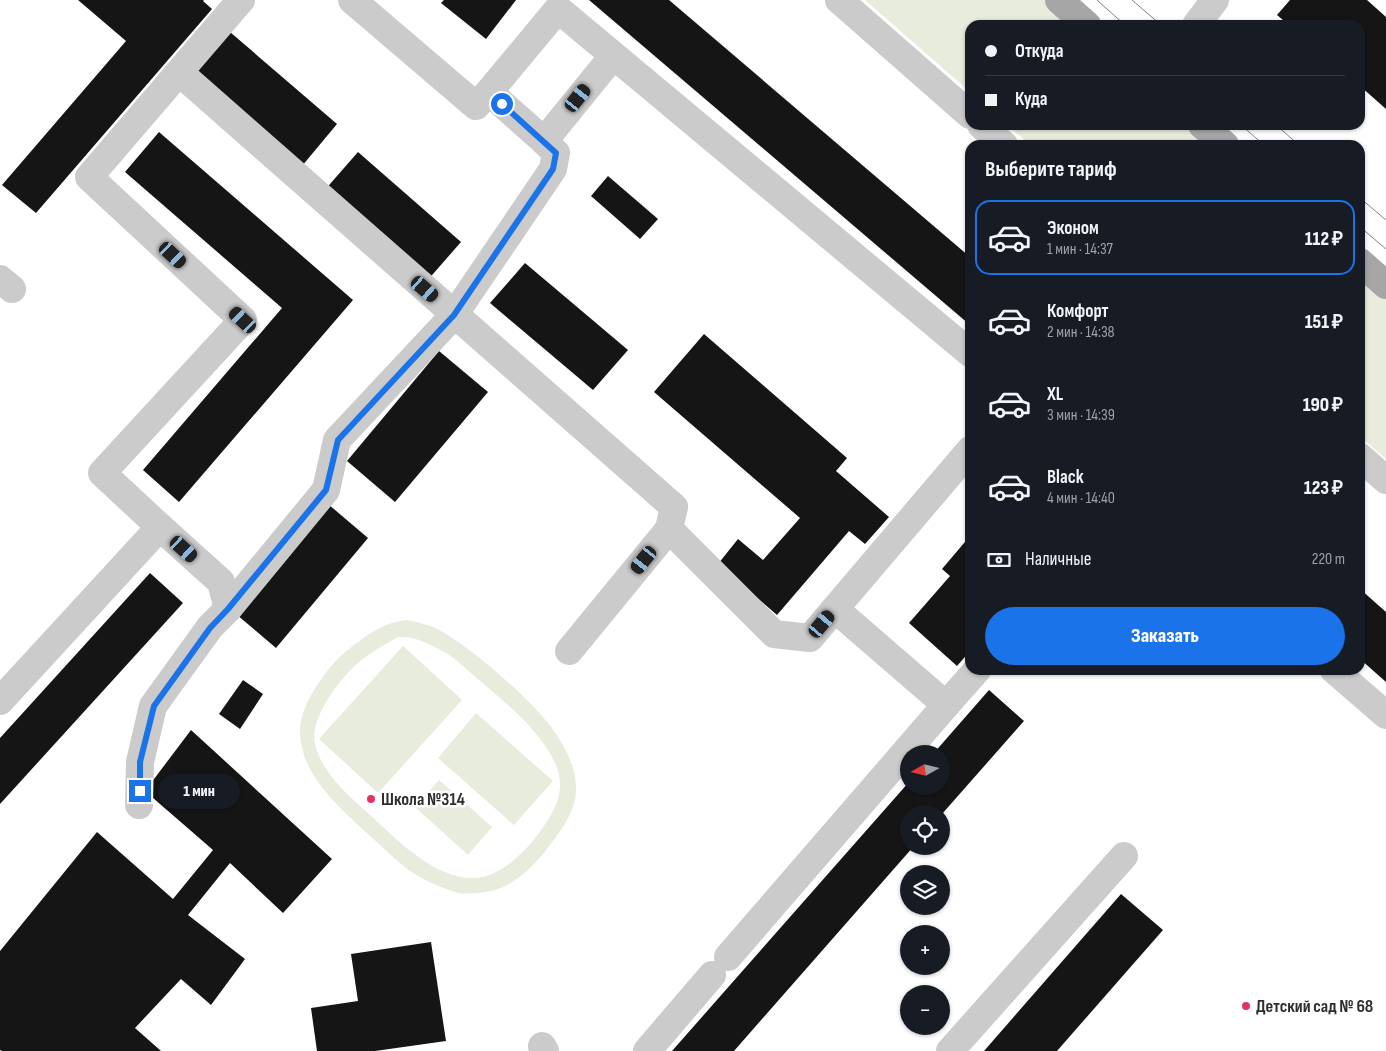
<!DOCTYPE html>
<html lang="ru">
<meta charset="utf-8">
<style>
body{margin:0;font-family:"Sofia Sans Condensed",sans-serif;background:#242831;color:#f1f3f6;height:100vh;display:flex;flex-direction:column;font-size:19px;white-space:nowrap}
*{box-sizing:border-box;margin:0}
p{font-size:16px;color:#9ea1a6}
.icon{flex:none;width:28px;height:28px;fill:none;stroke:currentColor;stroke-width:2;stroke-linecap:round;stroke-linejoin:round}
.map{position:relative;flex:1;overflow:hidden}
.sheet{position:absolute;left:965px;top:140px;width:400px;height:535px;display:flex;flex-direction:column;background:#171b24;border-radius:15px;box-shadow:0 1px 4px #0004}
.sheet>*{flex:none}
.guide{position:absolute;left:965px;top:20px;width:400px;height:110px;border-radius:15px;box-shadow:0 1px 4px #0004;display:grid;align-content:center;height:110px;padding:0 20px;background:#171b24}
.needle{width:32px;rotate:262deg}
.tools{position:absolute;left:900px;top:745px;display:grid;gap:10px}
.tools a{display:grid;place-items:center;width:50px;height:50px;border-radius:50%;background:#171b24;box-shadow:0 1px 4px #0004;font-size:25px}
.end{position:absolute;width:22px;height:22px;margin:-11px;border:6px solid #1a73e8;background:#fff;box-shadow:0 0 0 2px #fff}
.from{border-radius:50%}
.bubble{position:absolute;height:35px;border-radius:18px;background:#171b24;box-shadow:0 1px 4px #0004;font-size:16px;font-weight:800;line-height:35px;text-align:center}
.car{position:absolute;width:15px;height:30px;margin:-15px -8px;border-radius:6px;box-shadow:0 0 4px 1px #0007;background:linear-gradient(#222 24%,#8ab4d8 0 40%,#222 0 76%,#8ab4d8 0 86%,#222 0)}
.guide b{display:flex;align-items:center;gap:18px;height:48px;font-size:19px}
.guide b+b{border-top:1px solid #363941}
.guide i{width:12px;height:12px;background:#f1f3f6}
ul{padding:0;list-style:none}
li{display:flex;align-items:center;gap:15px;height:75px;margin:0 10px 8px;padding:0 10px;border:2px solid transparent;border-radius:15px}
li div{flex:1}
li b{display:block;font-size:19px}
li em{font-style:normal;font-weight:800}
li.current{border-color:#1a73e8}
li>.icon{width:45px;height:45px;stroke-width:1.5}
h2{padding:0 20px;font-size:22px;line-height:60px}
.pay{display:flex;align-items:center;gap:12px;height:55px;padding:0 20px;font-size:19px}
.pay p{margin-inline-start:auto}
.button{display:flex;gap:10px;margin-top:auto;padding:10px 20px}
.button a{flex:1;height:58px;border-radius:30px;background:#1a73e8;color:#fff;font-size:20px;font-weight:800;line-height:58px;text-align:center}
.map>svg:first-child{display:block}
</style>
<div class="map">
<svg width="1386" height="1051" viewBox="0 0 1386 1051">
<rect width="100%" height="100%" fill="#fff"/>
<g fill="#e8ecdc" fill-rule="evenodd">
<path d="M865,0h194l29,25h-118v67z"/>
<path d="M1007,125h196l23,20h-196z"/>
<path d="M1360,262l26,23v174l-26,-23z"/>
<path d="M408,620c11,2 21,5 31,10 31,16 98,74 117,104 11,16 21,37 20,57 -1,21 -15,40 -27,55 -14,19 -34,40 -58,45 -11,2 -25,4 -37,1 -14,-5 -28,-11 -41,-19 -16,-11 -29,-25 -44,-38 -29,-27 -68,-59 -69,-103 -1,-25 25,-62 43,-78 20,-16 38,-32 65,-34zM398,637c17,-1 32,7 46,15 13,7 24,19 35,28 28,24 60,49 76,83 8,17 6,34 -3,50 -15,27 -46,64 -78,65 -35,1 -70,-31 -93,-53 -23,-22 -58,-47 -66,-81 -6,-26 26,-67 45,-83 12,-9 25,-17 38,-24z"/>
<path d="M403,646l59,54 -84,93 -59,-54z"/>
<path d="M476,713l77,68 -39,44 -76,-67z"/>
<path d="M439,780l53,47 -24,28 -53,-48z"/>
</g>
<g fill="#151515">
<path d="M78,0h126l-1,1 9,8 -176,204 -34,-28 124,-144z"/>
<path d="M444,0h72l-30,39 -45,-36z"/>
<path d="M589,0h80l301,257v68z"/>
<path d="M1290,0h77l19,17v92l-26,-23v-61h-71l-12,-10z"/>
<path d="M230,32l107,92 -35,42 -108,-92z"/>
<path d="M159,132l194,168 -174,202 -36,-32 139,-162 -157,-136z"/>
<path d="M358,152l103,90 -35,40 -103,-90z"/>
<path d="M608,176l50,43 -18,20 -49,-43z"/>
<path d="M525,263l103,87 -35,40 -103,-87z"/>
<path d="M704,334l143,124 -11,13 53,46 -24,27 -16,-13 -72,84 -59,-51 20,-25 25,21 37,-42 -146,-126z"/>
<path d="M439,351l49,41 -93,110 -48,-41z"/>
<path d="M328,504l40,34 -92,110 -40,-34z"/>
<path d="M970,536v115l-13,15 -48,-43 41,-47 -8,-7z"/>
<path d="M150,573l33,30 -183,201v-66z"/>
<path d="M1360,589l26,23v70l-26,-23z"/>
<path d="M243,680l20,14 -23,35 -21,-15z"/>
<path d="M989,690l35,31 -82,93h-33v32h5l-180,205h-62l237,-269v4h32v-32h-8z"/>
<path d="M191,730l141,129 -49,54 -53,-50 -42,52 57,44 -34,46 -30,-26 -46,49 26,23h-159l-2,-1v-99l97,-119 76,67 40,-49 -68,-59z"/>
<path d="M1121,894l42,36 -106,121h-73z"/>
<path d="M431,942l15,99 -71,10h-58l-6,-43 47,-7 -7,-47z"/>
</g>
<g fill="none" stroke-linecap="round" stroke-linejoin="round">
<g stroke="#cbcbcb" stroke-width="28">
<path d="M352,0l124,106 13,-14 55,49"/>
<path d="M839,0l131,115"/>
<path d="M1196,25l19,-25"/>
<path d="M180,73l494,434 -5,22"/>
<path d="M489,92l69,-83 412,344"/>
<path d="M981,125l23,20"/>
<path d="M0,279l12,10"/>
<path d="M1360,457l26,23"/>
<path d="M160,527l61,55 7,27"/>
<path d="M569,651l100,-122 105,105 36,4 160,-188"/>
<path d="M1334,670l52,45"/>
<path d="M0,701l160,-174 -58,-54 141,-153 -154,-143 152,-177"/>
<path d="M946,705l31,-35"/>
<path d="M139,805l1,-43 13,-56 57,-79 18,-18 98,-119 11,-50 117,-125 99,-146 3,-16 -12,-12 69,-85"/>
<path d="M728,957l218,-252 -111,-96"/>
<path d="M542,1046l3,5"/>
<path d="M647,1051l65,-76"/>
<path d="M950,1051l174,-195"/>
</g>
<g stroke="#a6a6a6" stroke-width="28">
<path d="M1059,0l28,25"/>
<path d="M1202,125l23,20"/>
<path d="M1360,262l26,23"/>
</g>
<g stroke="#838383" stroke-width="1">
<path d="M1097,0l28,25"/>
<path d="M1132,0l29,25"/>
<path d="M1241,125l23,20"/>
<path d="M1276,125l23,20"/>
<path d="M1360,198l26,22"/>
<path d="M1360,227l26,22"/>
</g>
</g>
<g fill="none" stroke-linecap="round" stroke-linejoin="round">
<path stroke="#1a73e8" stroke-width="6" d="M140,791v-29l14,-56 56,-78 18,-19 98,-119 12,-50 116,-125 99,-146 3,-16 -54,-49"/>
</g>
<g fill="#e53163" stroke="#fff" stroke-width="2">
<circle cx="371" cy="799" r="5"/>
<circle cx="1246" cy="1006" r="5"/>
</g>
<g text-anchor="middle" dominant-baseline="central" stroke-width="5" stroke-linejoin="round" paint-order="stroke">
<g font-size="18" font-weight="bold" fill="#2e2e2e" stroke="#fff" text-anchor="start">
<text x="381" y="799">Школа №314</text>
<text x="1256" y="1006">Детский сад № 68</text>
</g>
</g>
</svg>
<div class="tools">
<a><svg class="needle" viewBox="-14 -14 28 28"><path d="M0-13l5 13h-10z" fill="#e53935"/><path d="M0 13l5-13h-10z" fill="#9ea1a6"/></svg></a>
<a><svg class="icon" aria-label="locate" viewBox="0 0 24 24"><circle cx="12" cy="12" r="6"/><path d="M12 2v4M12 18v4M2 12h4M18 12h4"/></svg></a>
<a><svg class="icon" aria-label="layers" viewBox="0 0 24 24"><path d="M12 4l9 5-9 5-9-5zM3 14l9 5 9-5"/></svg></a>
<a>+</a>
<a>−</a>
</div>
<i class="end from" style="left:502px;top:104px"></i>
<i class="end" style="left:140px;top:791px"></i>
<div class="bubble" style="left:158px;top:774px;width:82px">1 мин</div>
<i class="car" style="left:578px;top:98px;rotate:39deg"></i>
<i class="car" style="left:173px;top:255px;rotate:133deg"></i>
<i class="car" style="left:425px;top:289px;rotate:131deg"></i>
<i class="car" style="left:243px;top:320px;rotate:313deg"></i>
<i class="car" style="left:184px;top:549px;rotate:132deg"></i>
<i class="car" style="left:644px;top:560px;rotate:219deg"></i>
<i class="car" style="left:822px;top:624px;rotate:40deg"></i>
<div class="guide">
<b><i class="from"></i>Откуда</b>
<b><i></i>Куда</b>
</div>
<section class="sheet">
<h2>Выберите тариф</h2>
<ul>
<li class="current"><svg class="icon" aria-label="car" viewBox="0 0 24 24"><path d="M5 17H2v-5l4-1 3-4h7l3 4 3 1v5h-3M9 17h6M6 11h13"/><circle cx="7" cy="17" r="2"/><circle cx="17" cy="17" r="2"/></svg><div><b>Эконом</b><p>1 мин · 14:37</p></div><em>112 ₽</em></li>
<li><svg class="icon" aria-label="car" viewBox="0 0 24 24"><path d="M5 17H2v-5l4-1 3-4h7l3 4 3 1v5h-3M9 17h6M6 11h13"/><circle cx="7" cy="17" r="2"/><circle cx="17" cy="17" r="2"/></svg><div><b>Комфорт</b><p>2 мин · 14:38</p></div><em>151 ₽</em></li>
<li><svg class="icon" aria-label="car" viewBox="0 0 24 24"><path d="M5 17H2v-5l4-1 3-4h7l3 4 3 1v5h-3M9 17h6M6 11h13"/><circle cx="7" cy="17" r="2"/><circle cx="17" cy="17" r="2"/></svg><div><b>XL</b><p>3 мин · 14:39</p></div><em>190 ₽</em></li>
<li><svg class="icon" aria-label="car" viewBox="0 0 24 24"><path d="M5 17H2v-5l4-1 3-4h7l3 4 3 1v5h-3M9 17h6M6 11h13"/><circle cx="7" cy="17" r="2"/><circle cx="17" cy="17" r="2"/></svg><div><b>Black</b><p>4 мин · 14:40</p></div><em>123 ₽</em></li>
</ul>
<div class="pay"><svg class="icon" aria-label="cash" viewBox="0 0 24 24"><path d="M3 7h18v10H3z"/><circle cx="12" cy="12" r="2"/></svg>Наличные<p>220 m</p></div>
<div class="button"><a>Заказать</a></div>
</section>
</div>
